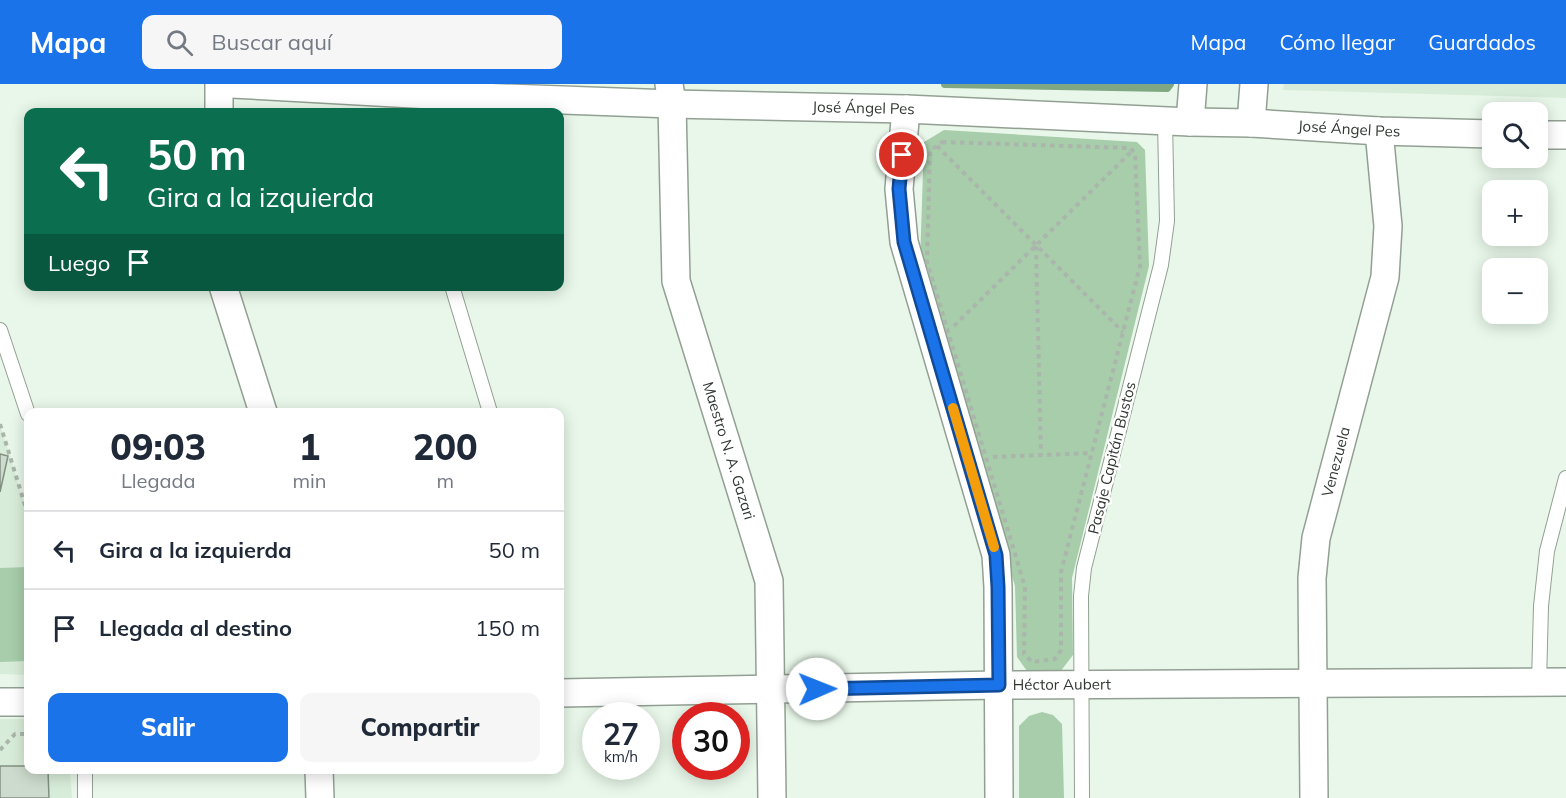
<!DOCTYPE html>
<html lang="es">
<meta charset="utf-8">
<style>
:root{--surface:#fff;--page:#f6f6f7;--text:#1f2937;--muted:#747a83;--line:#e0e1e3;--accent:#1a73e8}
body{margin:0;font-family:Mulish,sans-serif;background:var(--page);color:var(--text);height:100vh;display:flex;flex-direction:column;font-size:22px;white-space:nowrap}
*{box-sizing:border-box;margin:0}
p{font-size:20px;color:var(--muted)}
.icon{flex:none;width:33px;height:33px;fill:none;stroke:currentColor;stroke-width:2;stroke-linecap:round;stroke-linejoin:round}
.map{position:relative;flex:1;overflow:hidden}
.panel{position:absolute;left:24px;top:324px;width:540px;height:366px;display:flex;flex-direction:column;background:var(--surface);border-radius:12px;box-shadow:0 3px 15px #0003}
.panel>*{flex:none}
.top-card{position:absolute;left:24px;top:24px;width:540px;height:183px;border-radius:12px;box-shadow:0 3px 15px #0003;background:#0b6e4f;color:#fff;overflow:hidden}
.controls{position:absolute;left:1482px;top:18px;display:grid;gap:12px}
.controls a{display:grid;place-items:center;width:66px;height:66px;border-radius:12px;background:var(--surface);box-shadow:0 3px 15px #0003;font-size:30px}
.speed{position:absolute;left:582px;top:618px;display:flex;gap:12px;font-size:30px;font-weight:700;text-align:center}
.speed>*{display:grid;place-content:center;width:78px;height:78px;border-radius:50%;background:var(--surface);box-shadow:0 3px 15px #0003;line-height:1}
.speed small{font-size:15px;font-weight:400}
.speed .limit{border:9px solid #d22;background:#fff;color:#111}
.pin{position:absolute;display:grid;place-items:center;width:51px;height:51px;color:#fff;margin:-26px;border:3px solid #fff;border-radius:50%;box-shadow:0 2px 6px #0007}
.me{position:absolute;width:66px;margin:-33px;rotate:89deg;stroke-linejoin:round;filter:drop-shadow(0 0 4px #0008)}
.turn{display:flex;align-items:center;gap:21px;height:126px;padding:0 24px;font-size:27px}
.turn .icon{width:78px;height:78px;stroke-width:2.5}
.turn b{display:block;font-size:42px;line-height:51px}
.then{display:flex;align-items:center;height:57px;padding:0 24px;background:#0003;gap:12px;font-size:22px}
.eta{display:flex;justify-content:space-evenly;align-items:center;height:102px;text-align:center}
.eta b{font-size:36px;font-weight:800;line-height:42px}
.button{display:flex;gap:12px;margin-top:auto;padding:12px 24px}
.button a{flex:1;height:69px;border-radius:12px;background:var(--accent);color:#fff;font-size:24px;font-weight:800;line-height:69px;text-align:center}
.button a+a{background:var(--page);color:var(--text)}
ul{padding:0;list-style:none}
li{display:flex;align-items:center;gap:18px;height:78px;padding:0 24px;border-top:2px solid var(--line)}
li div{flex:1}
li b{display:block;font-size:22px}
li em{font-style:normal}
header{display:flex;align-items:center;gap:36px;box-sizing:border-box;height:84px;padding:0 30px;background:var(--accent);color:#fff}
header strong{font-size:28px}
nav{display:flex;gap:33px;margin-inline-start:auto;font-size:21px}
.search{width:420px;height:54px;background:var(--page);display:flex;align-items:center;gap:15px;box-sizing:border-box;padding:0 21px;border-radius:12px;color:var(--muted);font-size:22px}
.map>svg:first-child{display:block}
.built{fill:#d8edd9}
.green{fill:#a7cdaa}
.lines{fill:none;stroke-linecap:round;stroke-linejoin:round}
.stream{stroke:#7fa882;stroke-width:8}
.building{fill:#ccdbcd;stroke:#829083;stroke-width:1.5}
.service-casing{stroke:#92a093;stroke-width:16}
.minor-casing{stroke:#92a093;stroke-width:30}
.path{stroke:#aab6ab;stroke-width:4;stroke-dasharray:4.5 4.5;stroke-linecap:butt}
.service{stroke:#fff;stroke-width:14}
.minor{stroke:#fff;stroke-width:27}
.route-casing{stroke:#114b97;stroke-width:15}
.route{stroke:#1a73e8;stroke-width:10}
.slow{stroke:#f59e0b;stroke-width:10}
.labels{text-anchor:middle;stroke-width:5;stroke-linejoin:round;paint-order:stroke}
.street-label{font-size:15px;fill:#303631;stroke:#fff}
</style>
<header>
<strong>Mapa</strong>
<div class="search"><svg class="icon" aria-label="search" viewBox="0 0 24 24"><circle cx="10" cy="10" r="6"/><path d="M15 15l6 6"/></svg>Buscar aquí</div>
<nav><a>Mapa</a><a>Cómo llegar</a><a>Guardados</a></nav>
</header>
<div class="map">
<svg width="1566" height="714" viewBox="0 0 1566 714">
<rect width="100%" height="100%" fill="#e8f7e9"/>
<path class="built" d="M1284 0H1566V14L1283 6Z
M0 340 28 431V591L0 590Z
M0 635H28V686H70L72 714H0Z"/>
<path class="green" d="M944 46 1137 58 1145 66 1149 182 1072 494 1073 571 1060 588 1027 587 1017 573 1015 502 920 178 924 58Z
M28 483V577L0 578V484Z
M1042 628 1053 631 1062 640 1064 714H1019V642L1029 632Z"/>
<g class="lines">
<path class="stream" d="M945 0 1167 4 1170 0"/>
</g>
<path class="building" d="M0 370 8 372 0 408Z
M0 682H28V686H48L49 714H0Z"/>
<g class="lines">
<g class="service-casing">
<path id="service" d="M452 202 490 328
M0 246 28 330
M1539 598 1541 522 1547 467 1566 394
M85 686V714
M1082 714 1081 512 1084 484 1161 181 1167 137 1165 37"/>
</g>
<g class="minor-casing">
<g id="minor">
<path id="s1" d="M232 0 449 12 672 20 906 25 1190 38 1251 39 1379 47 1492 50"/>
<path id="s2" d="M669 0 672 20 676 197 769 497 772 714"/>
<path d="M906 25 899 105 904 158 996 471 998 503 999 714"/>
<path d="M219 28V0"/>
<path d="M1190 38 1193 0"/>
<path d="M1251 39 1254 0"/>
<path d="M1538 51H1566"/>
<path d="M223 202 263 328"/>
<path id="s3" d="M560 609 999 601 1566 598"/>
<path d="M0 618H28"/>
<path d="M319 686 320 714"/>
<path id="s4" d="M1314 714 1312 494 1316 454 1385 193 1388 142 1379 47"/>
</g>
</g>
<path class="path" d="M942 58 1130 64 1135 69 1140 182 1061 488V566L1055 575 1032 578 1024 570 1025 503 927 178 930 67Z
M937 62 1123 248
M1036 162 1041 371
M954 242 1133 66
M0 340 28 431
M993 373 1092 369
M0 666 15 650H28"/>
<use href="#service" class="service"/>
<use href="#minor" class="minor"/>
</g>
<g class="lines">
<g class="route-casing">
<path id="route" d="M817 605 999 601 998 503 996 471 904 158 899 105 902 71"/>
</g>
<use href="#route" class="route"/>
<path class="slow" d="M953 324 994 463"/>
</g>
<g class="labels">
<g class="street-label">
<text dy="5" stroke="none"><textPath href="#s1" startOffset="632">José Ángel Pes</textPath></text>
<text dy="5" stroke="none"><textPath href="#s1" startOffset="1118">José Ángel Pes</textPath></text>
<text dy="5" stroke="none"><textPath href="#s2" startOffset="375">Maestro N. A. Gazari</textPath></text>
<text transform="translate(1112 374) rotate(-76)" y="5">Pasaje Capitán Bustos</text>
<text dy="5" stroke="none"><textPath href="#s4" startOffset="339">Venezuela</textPath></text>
<text dy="5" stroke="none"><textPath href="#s3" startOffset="502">Héctor Aubert</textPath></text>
</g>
</g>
</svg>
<div class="controls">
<a><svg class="icon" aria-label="search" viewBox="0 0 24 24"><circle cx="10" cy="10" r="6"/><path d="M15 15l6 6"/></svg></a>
<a>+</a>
<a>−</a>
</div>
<div class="speed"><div>27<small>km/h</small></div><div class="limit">30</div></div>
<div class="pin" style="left:902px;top:71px;background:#d93025"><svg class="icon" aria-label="arrive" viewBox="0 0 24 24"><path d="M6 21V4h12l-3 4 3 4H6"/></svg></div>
<svg class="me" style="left:817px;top:605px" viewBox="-20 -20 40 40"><circle r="19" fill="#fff"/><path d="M0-13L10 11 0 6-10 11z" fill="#1a73e8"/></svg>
<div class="top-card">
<div class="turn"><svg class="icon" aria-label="left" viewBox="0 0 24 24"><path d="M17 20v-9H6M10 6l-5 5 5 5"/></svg><div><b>50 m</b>Gira a la izquierda</div></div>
<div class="then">Luego<svg class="icon" aria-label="arrive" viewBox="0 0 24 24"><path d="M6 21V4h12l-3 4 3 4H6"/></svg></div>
</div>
<section class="panel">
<div class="eta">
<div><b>09:03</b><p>Llegada</p></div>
<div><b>1</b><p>min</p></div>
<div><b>200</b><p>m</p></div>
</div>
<ul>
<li><svg class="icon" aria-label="left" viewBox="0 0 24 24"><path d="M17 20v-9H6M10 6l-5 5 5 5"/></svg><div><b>Gira a la izquierda</b></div><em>50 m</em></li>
<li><svg class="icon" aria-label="arrive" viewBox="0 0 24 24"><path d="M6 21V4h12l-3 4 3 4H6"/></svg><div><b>Llegada al destino</b></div><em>150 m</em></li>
</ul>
<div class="button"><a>Salir</a><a>Compartir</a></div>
</section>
</div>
